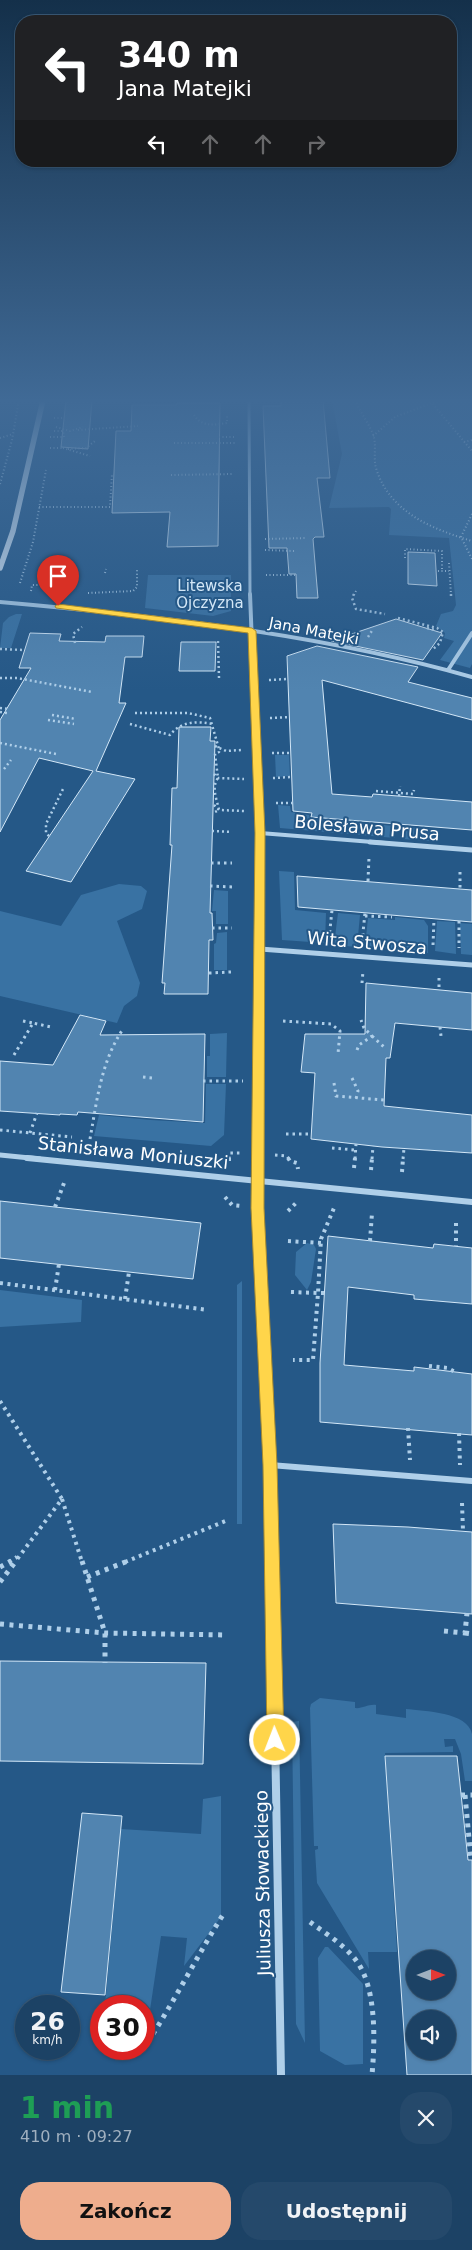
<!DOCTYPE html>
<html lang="pl">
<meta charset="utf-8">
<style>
:root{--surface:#1c4265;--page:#25496b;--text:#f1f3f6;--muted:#a0b0bf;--line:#3a5b79;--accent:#eead8d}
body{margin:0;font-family:"DejaVu Sans",sans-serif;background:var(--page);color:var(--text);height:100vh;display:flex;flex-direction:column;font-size:19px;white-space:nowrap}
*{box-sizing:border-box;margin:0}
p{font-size:16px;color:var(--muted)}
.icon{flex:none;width:28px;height:28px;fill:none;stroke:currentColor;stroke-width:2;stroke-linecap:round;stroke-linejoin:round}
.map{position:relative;height:2075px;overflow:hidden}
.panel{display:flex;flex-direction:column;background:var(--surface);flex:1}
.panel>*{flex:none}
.hud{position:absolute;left:15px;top:15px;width:442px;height:152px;border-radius:20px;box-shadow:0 1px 4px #0004,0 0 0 1px var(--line);background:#202124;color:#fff;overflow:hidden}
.needle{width:32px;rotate:90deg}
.buttons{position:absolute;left:406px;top:1950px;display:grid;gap:10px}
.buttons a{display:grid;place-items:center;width:50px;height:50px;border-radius:50%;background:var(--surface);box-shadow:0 1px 4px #0004,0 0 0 1px var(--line);font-size:25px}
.speed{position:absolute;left:15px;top:1995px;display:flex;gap:10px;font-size:25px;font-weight:700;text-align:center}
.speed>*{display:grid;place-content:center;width:65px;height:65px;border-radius:50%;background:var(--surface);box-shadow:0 1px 4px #0004,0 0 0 1px var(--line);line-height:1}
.speed small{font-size:12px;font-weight:400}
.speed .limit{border:8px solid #d22;background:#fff;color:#111}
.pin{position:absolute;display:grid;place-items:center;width:42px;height:42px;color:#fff;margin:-51px -21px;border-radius:50% 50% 50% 0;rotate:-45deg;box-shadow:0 0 5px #0007}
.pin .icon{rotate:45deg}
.me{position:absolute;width:55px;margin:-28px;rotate:359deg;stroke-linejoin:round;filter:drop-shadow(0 0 4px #0008)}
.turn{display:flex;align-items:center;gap:18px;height:105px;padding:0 20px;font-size:22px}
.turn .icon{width:65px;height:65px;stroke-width:2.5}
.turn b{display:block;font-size:35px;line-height:42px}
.lanes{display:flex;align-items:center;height:48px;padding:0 20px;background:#0003;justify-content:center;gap:25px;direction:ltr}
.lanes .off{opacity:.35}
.round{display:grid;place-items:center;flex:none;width:52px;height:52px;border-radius:20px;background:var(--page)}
.overview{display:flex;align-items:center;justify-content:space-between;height:85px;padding:0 20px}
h1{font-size:30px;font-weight:700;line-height:38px;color:#1e9e55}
.cta{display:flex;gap:10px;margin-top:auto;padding:10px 20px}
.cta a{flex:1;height:58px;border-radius:20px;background:var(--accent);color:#111;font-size:20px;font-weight:700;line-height:58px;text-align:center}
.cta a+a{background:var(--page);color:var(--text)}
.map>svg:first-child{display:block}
.green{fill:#3972a3}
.building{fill:#5184b0;stroke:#d3e7f7;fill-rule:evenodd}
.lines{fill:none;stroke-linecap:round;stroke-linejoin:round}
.path-far4{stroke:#afcfe9;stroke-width:2;stroke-dasharray:1 2.5;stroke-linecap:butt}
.path-far3{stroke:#afcfe9;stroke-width:2.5;stroke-dasharray:2 3;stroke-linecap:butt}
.path-far2{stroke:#afcfe9;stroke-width:3;stroke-dasharray:2.5 4;stroke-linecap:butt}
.path-far1{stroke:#afcfe9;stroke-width:4;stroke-dasharray:3 4.5;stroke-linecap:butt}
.path{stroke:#afcfe9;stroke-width:5;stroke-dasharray:4 5.5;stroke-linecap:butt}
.street-far4{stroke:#afcfe9;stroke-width:3}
.street-far3{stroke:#afcfe9;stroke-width:4}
.street-far2{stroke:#afcfe9;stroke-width:5}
.street-far1{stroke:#afcfe9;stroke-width:6}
.street{stroke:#afcfe9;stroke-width:8}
.secondary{stroke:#dae9f7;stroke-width:5.5}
.route{fill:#ffd54a;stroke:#a68a30}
.labels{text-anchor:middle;stroke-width:4;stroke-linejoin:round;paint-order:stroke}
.far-park-label{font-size:15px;fill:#d3e7f7;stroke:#255887}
.far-street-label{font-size:15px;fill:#fff;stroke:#255887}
.street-label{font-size:18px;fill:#fff;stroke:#255887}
</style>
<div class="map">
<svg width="472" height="2075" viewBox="0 0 472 2075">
<rect width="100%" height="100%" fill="#255887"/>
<path class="green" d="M332 400H472V664L470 668 440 660 454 641 444 638 445 633 436 626 441 614 453 611 456 605 449 538 389 535 391 509 389 507 329 508 342 454Z
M148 575H231V611L213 616 145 608Z
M16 614H22L11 648H0L3 623 9 617Z
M275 755H289L290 776 276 777Z
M278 805 290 806 291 812 309 815 310 819 395 826V838L280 828Z
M404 827 432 829 431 841 402 839Z
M279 871 294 872 295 910 326 913 325 943 282 940Z
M119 884 141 886 147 891 142 909 117 921 140 983 137 996 124 1006 117 1023 0 996V911L61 926 81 895Z
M214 890 228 891V924H216V911H212Z
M338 913 360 915 357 947 334 945Z
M395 917 424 920 428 926V953L365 947 368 918 395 920Z
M437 921 455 922 456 954 435 951Z
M460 923 472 924V955L461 954Z
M227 932V970H214V944L216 943 217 933Z
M227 1033 226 1077H207V1056H210V1034Z
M206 1084H226L224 1135 211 1146 94 1136 99 1115 151 1120 205 1123Z
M307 1243 314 1245 316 1249 311 1282 307 1290 295 1275 296 1252Z
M242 1281V1524H237V1285Z
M0 1290 82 1300 81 1322 0 1327Z
M320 1698 355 1702V1708C362 1709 368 1704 376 1705V1714L406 1718V1709C424 1711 468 1712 472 1734 472 1748 472 1766 472 1781H465L461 1754 455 1739H444L445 1747 453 1746V1752L385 1753 397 1952H368L369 1969 317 1883 315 1850 318 1849V1846H314L310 1708 311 1704Z
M299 1721 305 2043 296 2024 292 1722Z
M221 1796V1917L184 1966 187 1938 161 1936 150 2010H144V2006L105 2005 121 1829 201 1834 203 1799Z
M325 1947H328L363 1984V2064L345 2065 320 2051 318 1958Z"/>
<path class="building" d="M66 400H92L88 449 61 447Z
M281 400H323L330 478H317L324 537H315L313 539 318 598H297L296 574H289L287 548H269L263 406H281Z
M177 403H220L218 546 167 547 170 512 112 513 116 431H131L132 405H177Z
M408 552 435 553 437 586 408 584Z
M396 619 442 633 423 660 331 641Z
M30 633 61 634 59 641 105 642 106 636H144L142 657H125L119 703H126L96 771 135 779 71 882 26 871 93 771 39 758 0 832V720L31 668H19Z
M181 642H216L215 671H179Z
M317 646 418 667 408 682 472 698V720L322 680 332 794 372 797 373 794 472 802V830L311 817 312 813 293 811 287 656Z
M179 727H211L210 741H215L210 913H212L213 940H209L208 994H164L165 983H162L172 845H170L172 788H177Z
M297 876 472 890V922L298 907Z
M366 983 472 993V1030L395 1023 390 1058H386L384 1106 472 1115V1153L382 1147 311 1139 315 1073 301 1072 305 1034H365Z
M80 1015 106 1021 100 1035 205 1034 203 1122 78 1112 77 1115 60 1114V1115L0 1111V1061L53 1065Z
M0 1201 201 1223 193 1279 0 1258Z
M328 1236 433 1248 434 1244 472 1248V1304L414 1299V1295L348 1287 344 1365 414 1371V1367L472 1374V1435L320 1422V1363Z
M333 1524 408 1527 472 1532V1614L336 1603Z
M0 1661 206 1663 203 1764 0 1761Z
M385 1756H457L468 1860H472V2075H407ZM415 1959H448V1991H415ZM415 2019H448V2051H415Z
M82 1813 122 1816 105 1995 61 1992Z"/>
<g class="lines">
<path class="path-far4" d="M355 400C360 412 368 422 373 434 377 445 373 457 376 468 389 512 432 529 472 541
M437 400 432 403 472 451
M194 415C201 427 215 425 227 423V415
M54 418H64
M56 427 70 431 83 427
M78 430 138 426
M373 436 395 417 432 403
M50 437H64L63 431H52
M219 437H234
M0 438 13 434
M464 442 472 440
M174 443H236
M50 448H64
M63 448 90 456
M68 449 86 448 95 441
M171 475 233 474
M0 484 12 440 19 400
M39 507H110L112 474
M472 514 461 537 472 559
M265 539 307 538
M265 550 294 551
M405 558V549L442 551V571
M449 563 451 595
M73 570V574
M438 571H449
M105 573 106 569
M266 575H296
M20 583 33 542 46 470
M31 591 32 585H42
M88 593 133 591 137 587V569
M354 595 356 591"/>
<path class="path-far3" d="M354 594 352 598 356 609 385 614
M451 594V597
M398 618 437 628 443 632 440 643 432 650
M427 628 435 630
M368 637 373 629
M218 641 219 678
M75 643 73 634 82 627
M0 649 24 650
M0 678H17L92 692
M269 680 288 679
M0 708 9 709
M0 712 7 713
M135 713H188L210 718 219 749V752L215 754 218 778C211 787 217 800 219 810L213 813
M52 715 76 719
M270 718 290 717
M48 720 74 724
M130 724 170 735C181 721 197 721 213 724
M0 743 56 754
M215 746 226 751 241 750
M272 753H291
M4 769 11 760
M214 774 218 778 244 779
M273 778 292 777
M376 791 413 794 414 790
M399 796 400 786
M276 803H293
M214 805 219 810 244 811
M212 831 232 832
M49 836 46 833V824L63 789"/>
<path class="path-far2" d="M211 863H232
M460 872V889
M368 881 369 857
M210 886 233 887
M365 916 392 917
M459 921V948
M212 928H232
M329 939 332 910
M362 942 365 913
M433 945 434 919
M209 973 231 972
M439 978V990
M362 983 363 971
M23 1021 33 1023
M283 1021 331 1024 340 1031 338 1054
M440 1027 441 1036
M372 1036 384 1047
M357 1050 359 1045 372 1036 364 1028 361 1020
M14 1055 33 1023 51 1027
M143 1077 153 1078
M352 1078 358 1091 356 1099
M203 1081H243
M334 1083 336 1096 384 1100
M0 1130 72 1137
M30 1133 37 1113
M286 1134H311
M90 1139C97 1100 101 1062 123 1029
M332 1148 355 1150
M275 1155 287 1156 289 1159
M229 1159 230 1153H242
M355 1159 356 1144
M372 1159 373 1146
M403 1159 404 1148"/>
<path class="path-far1" d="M288 1158 290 1161 297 1163 298 1169
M229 1161V1158
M354 1168 355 1158
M371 1170 372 1158
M402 1172 403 1158
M225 1197 232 1205 242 1206
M55 1207 64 1183
M288 1211 297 1202
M456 1223V1246
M288 1241 321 1243
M370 1241 372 1213
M0 1283 208 1310
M55 1290 59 1264
M291 1292 318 1293 313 1360H293
M324 1293H318L321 1239 334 1208
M125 1299 129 1272
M429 1366 448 1368 455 1372
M0 1401 62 1499 15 1562
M408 1428 410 1460
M459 1433 460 1465
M62 1499 82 1562
M462 1503 463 1531
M9 1562 17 1557
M125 1562 228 1520"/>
<path class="path" d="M82 1561 105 1633V1663
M0 1567 11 1561
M87 1577 128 1561
M0 1582 16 1561
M0 1624 105 1633 227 1635
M444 1631 465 1633 467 1613
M465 1633 472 1634
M461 1795H472
M465 1795 471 1860
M310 1922C325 1933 343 1944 355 1959 377 1986 375 2041 372 2075
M153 2034C178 1994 199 1953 224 1913"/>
<path class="street-far4" d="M249 400 250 595"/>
<path class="street-far3" d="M250 594 260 843
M0 602C158 616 319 634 472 677
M448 670 472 633
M260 833 385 843"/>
<path class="street-far2" d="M370 842 472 850
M260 949 472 965
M0 1155 40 1159
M258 1159 260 842"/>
<path class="street-far1" d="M27 1158 472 1202
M258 1158C258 1292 269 1427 272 1562
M270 1465 472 1481"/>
<path class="street" d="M272 1561 281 2075"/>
<path class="secondary" d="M0 568 13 531 43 400"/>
</g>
<linearGradient id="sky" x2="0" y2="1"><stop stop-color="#14304a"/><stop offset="0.58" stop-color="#406a96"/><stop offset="1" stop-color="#406a96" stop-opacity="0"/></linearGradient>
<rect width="472" height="691" fill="url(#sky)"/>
<path class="route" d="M58 604 252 628 256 631 265 833 264 1208 277 1465 284 1740 282 1746 275 1749 269 1746 267 1740 263 1465 251 1208 255 833 248 633 56 608 55 606Z"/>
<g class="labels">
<g class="far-park-label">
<text x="210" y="591">Litewska<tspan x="210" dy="17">Ojczyzna</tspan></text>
</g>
<g class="far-street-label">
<text transform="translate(314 631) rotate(11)" y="5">Jana Matejki</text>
</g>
<g class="street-label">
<text transform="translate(367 828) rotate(5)" y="6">Bolesława Prusa</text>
<text transform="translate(367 943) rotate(5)" y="6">Wita Stwosza</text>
<text transform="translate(133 1153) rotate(6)" y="6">Stanisława Moniuszki</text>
<text transform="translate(263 1883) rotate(-91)" y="6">Juliusza Słowackiego</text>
</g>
</g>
</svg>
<div class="buttons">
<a><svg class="needle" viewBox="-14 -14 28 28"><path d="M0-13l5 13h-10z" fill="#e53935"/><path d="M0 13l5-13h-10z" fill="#a0b0bf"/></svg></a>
<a><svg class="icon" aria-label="sound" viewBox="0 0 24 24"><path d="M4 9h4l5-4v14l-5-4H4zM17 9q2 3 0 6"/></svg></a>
</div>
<div class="speed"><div>26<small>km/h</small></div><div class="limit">30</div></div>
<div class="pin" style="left:58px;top:606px;background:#d93025"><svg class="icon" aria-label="arrive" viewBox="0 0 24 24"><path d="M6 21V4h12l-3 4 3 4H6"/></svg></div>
<svg class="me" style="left:275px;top:1740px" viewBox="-20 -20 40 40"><circle r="17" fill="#ffd54a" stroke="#fff" stroke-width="3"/><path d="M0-11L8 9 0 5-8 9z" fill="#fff"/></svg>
<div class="hud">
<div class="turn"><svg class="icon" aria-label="left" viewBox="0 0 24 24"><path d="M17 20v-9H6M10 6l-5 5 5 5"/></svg><div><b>340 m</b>Jana Matejki</div></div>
<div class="lanes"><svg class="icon" aria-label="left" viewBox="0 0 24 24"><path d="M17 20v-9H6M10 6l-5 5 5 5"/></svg><svg class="icon off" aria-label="ahead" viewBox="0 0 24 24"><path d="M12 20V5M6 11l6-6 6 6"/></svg><svg class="icon off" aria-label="ahead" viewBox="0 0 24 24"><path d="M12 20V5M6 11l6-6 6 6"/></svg><svg class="icon off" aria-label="right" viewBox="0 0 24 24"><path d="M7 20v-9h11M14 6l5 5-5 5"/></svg></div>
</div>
</div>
<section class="panel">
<div class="overview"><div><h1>1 min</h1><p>410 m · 09:27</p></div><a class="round"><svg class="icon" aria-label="close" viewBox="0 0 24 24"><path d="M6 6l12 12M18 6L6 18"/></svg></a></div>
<div class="cta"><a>Zakończ</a><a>Udostępnij</a></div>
</section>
